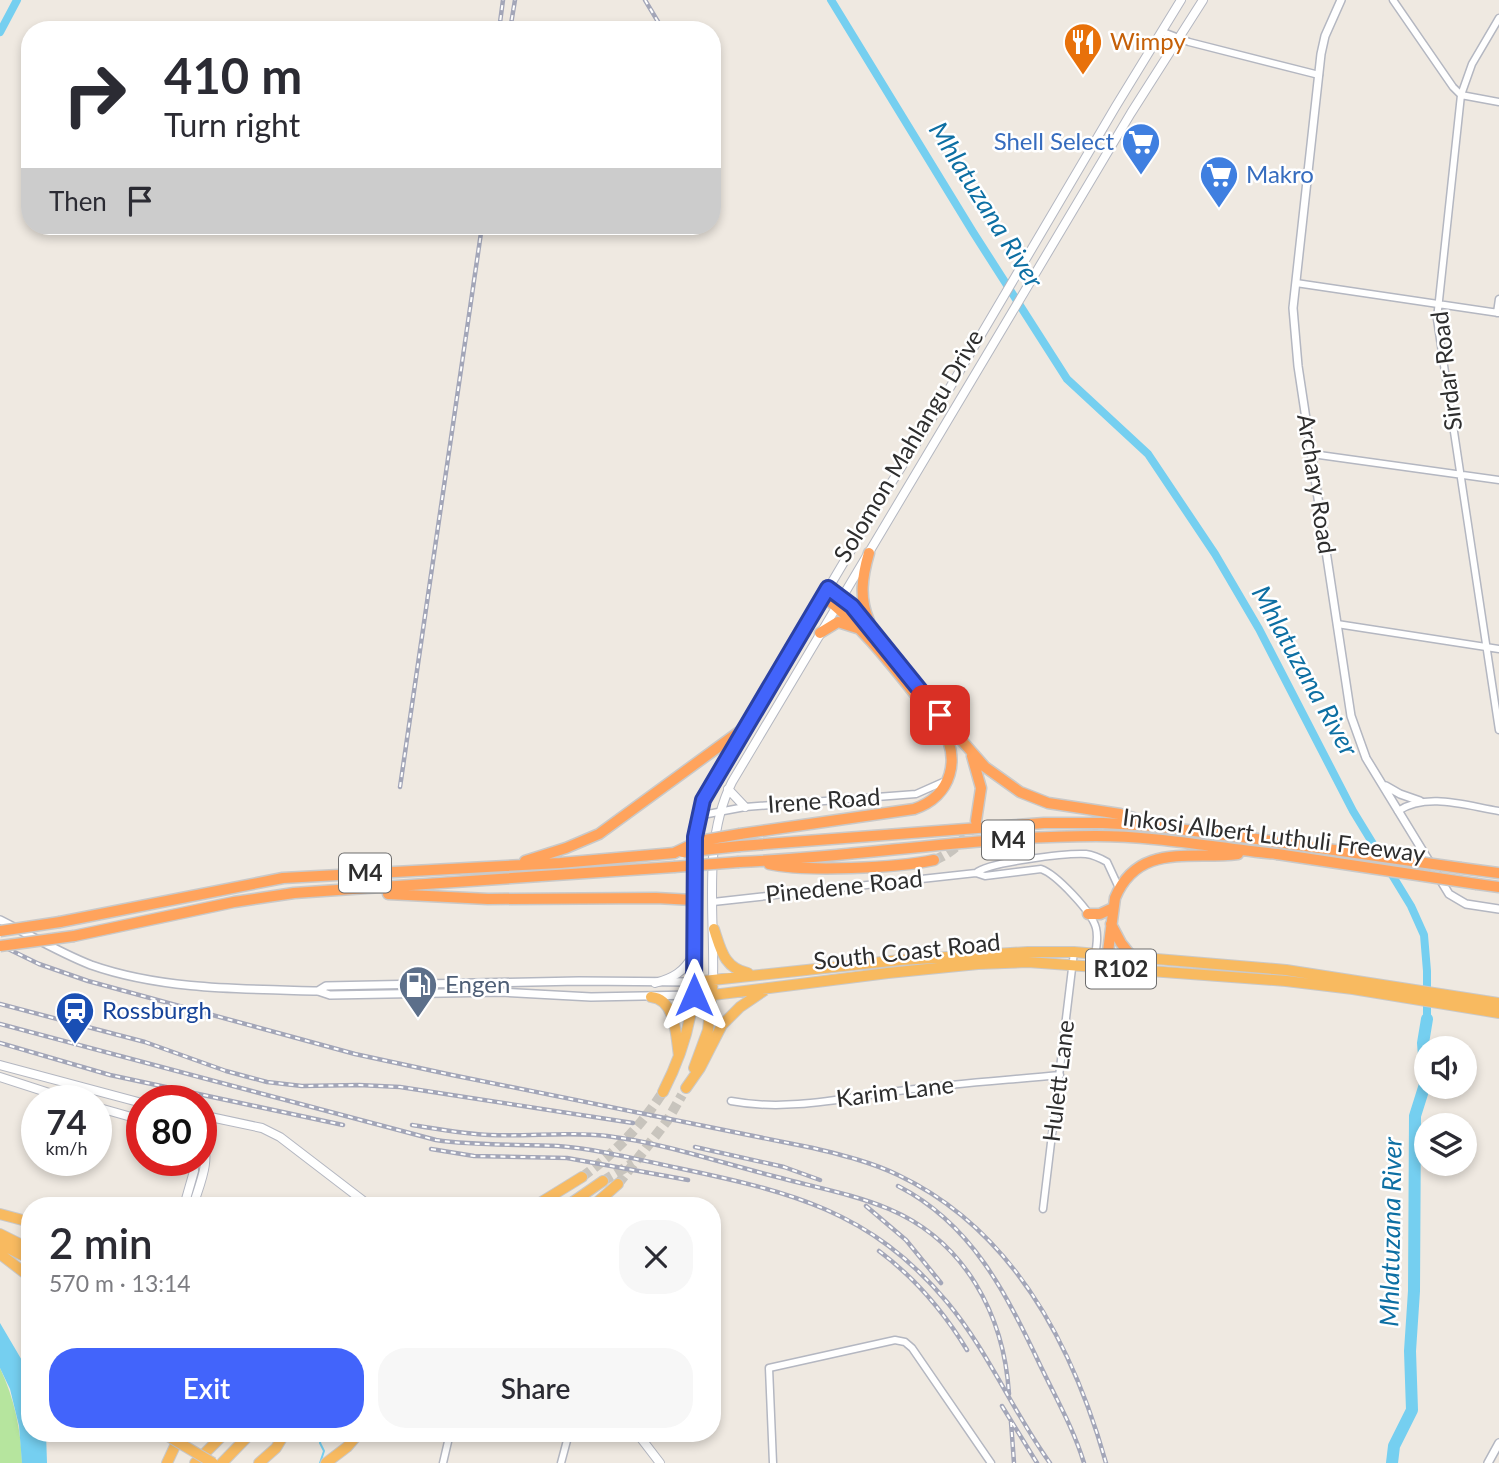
<!DOCTYPE html>
<meta charset="utf-8">
<style>
:root{--surface:#fff;--page:#f7f7f7;--text:#2b2b33;--muted:#7c7c81;--accent:#4264fb}
body{margin:0;font-family:Lato,sans-serif;background:var(--page);color:var(--text);height:100vh;display:flex;flex-direction:column;font-size:26px;white-space:nowrap}
*{box-sizing:border-box;margin:0}
p{font-size:23px;color:var(--muted)}
.icon{flex:none;width:38px;height:38px;fill:none;stroke:currentColor;stroke-width:2;stroke-linecap:round;stroke-linejoin:round}
.map{position:relative;flex:1;overflow:hidden}
.drawer{position:absolute;left:21px;top:1197px;width:700px;height:245px;display:flex;flex-direction:column;background:var(--surface);border-radius:28px;box-shadow:0 4px 10px #0003}
.drawer>*{flex:none}
.guide{position:absolute;left:21px;top:21px;width:700px;height:214px;border-radius:28px;box-shadow:0 4px 10px #0003;background:#fff;color:var(--text);overflow:hidden}
.tools{position:absolute;left:1414px;top:1036px;display:grid;gap:14px}
.tools a{display:grid;place-items:center;width:63px;height:63px;border-radius:50%;background:var(--surface);box-shadow:0 4px 10px #0003;font-size:35px}
.speed{position:absolute;left:21px;top:1085px;display:flex;gap:14px;font-size:35px;font-weight:700;text-align:center}
.speed>*{display:grid;place-content:center;width:91px;height:91px;border-radius:50%;background:var(--surface);box-shadow:0 4px 10px #0003;line-height:1}
.speed small{font-size:18px;font-weight:400}
.speed .limit{border:10px solid #d22;background:#fff;color:#111}
.pin{position:absolute;display:grid;place-items:center;width:60px;height:60px;color:#fff;margin:-30px;border-radius:14px;box-shadow:0 4px 10px #0006}
.me{position:absolute;width:77px;margin:-38px;rotate:0deg;stroke-linejoin:round;filter:drop-shadow(0 0 5px #0008)}
.turn{display:flex;align-items:center;gap:24px;height:147px;padding:0 28px;font-size:32px}
.turn .icon{width:91px;height:91px;stroke-width:2.5}
.turn b{display:block;font-size:49px;line-height:60px}
.then{display:flex;align-items:center;height:66px;padding:0 28px;background:#0003;gap:14px;font-size:26px}
.round{display:grid;place-items:center;flex:none;width:74px;height:74px;border-radius:28px;background:var(--page)}
.overview{display:flex;align-items:center;justify-content:space-between;height:119px;padding:0 28px}
h1{font-size:42px;font-weight:600;line-height:52px}
.primary-button{display:flex;gap:14px;margin-top:auto;padding:14px 28px}
.primary-button a{flex:1;height:80px;border-radius:28px;background:var(--accent);color:#fff;font-size:28px;font-weight:600;line-height:80px;text-align:center}
.primary-button a+a{background:var(--page);color:var(--text)}
.map>svg:first-child{display:block}
.green{fill:#b6e59e}
.water{fill:#75cff0}
.lines{fill:none;stroke-linecap:round;stroke-linejoin:round}
.stream{stroke:#75cff0;stroke-width:2}
.canal{stroke:#75cff0;stroke-width:8}
.river{stroke:#75cff0;stroke-width:12}
.trunk-tunnel{stroke:#c8c4bd;stroke-width:10;stroke-dasharray:10 5;stroke-linecap:butt}
.motorway-tunnel{stroke:#c8c4bd;stroke-width:10;stroke-dasharray:10 5;stroke-linecap:butt}
.minor-casing{stroke:#b4b7c1;stroke-width:9}
.tertiary-casing{stroke:#b4b7c1;stroke-width:10}
.secondary-casing{stroke:#b4b7c1;stroke-width:10}
.trunk-casing{stroke:#c9c9c9;stroke-width:12}
.motorway-casing{stroke:#c9c9c9;stroke-width:13}
.minor{stroke:#fff;stroke-width:6}
.tertiary{stroke:#fff;stroke-width:7}
.secondary{stroke:#fff;stroke-width:8}
.trunk{stroke:#f8ba60;stroke-width:10}
.motorway{stroke:#ffa35c;stroke-width:10}
.rail-casing{stroke:#a3a6b8;stroke-width:4.5}
.rail{stroke:#fff;stroke-width:2;stroke-dasharray:5;stroke-linecap:butt}
.trunk-bridge-casing{stroke:#c9c9c9;stroke-width:12;stroke-linecap:butt}
.motorway-bridge-casing{stroke:#c9c9c9;stroke-width:13;stroke-linecap:butt}
.trunk-bridge{stroke:#f8ba60;stroke-width:10}
.motorway-bridge{stroke:#ffa35c;stroke-width:10}
.route-casing{stroke:#2b41a3;stroke-width:18}
.route{stroke:#4264fb;stroke-width:12}
.labels{text-anchor:middle;stroke-width:5;stroke-linejoin:round;paint-order:stroke}
.shield{fill:#fff;stroke:#6d6d6d;stroke-width:2}
.shield-label{font-size:23px;font-weight:bold;fill:#2e2e2e}
.food-label{font-size:24px;fill:#c56008;stroke:#fff;text-anchor:start}
.shop-label{font-size:24px;fill:#366cbe;stroke:#fff;text-anchor:end}
.street-label{font-size:24px;fill:#2e2e2e;stroke:#fff}
.service-label{font-size:24px;fill:#4e5e75;stroke:#fff;text-anchor:start}
.transit-label{font-size:24px;fill:#164399;stroke:#fff;text-anchor:start}
.water-label{font-size:26px;font-style:italic;fill:#0d6fa3;stroke:#fff}
</style>
<div class="map">
<svg width="1499" height="1463" viewBox="0 0 1499 1463">
<rect width="100%" height="100%" fill="#efe9e1"/>
<path class="green" d="M0 1368C14 1398 21 1429 22 1463H0Z"/>
<path class="water" d="M0 1323 30 1374V1433H46L47 1463H22L19 1426 10 1389 0 1368Z"/>
<g class="lines">
<path class="stream" d="M320 1463 324 1451 320 1443 322 1433"/>
<path class="canal" d="M831 0 973 232 1067 379 1148 454 1215 554 1259 629 1353 811 1411 906 1424 935 1427 971V1019
M0 32 17 0"/>
<path class="river" d="M1392 1463 1394 1446 1412 1410 1410 1351 1414 1291 1415 1116 1426 1081 1423 1043 1427 1019"/>
<path class="trunk-tunnel" d="M582 1177C615 1153 640 1127 663 1092
M603 1181 633 1163
M618 1184 667 1121 682 1095"/>
<path class="motorway-tunnel" d="M934 860C953 853 964 840 975 824"/>
<g class="minor-casing">
<path id="minor" d="M1393 0 1453 87 1461 95 1499 102
M1499 18 1472 64 1461 95 1437 319 1499 730
M1163 32 1189 42 1319 75
M1296 283 1499 313
M1497 313 1499 299
M1312 454 1499 480
M1337 624 1499 649
M1398 811C1427 792 1467 806 1499 811
M697 816 745 807 916 794 943 782
M976 873C988 862 1067 853 1086 854 1094 855 1100 858 1107 862L1119 888
M713 902 976 873 985 876 1041 869C1056 874 1092 912 1096 928 1099 940 1095 954 1093 966
M731 1101C789 1112 848 1097 906 1090 957 1083 1009 1080 1060 1075
M1043 1209 1074 952
M443 1463 450 1433
M561 1463 569 1433
M773 1463 769 1368 895 1340 905 1342 912 1348 991 1463"/>
</g>
<g class="tertiary-casing">
<path id="tertiary" d="M1341 0 1325 36 1321 54 1293 308 1298 366 1351 716 1366 758 1449 894 1466 904 1499 909
M1386 786 1400 794 1420 801
M0 920C30 935 60 953 91 965 162 990 243 989 318 991L330 995 501 992 591 997 693 995
M318 991 326 986 579 981 694 982
M1488 1463 1499 1443"/>
</g>
<g class="secondary-casing">
<path id="secondary" d="M728 789 745 807
M713 980C715 914 702 842 732 782L1131 113 1203 0
M694 982 695 837 703 800 883 496 929 423 1116 106 1181 0
M655 983C673 978 684 972 693 955
M0 1065 142 1103
M0 1077 74 1101
M96 1107 142 1120
M201 1115 262 1128 280 1137 370 1206
M184 1206 194 1171 193 1160
M193 1206C200 1183 212 1159 201 1137
M637 1433 660 1463"/>
</g>
<g class="trunk-casing">
<path id="trunk" d="M714 929C721 950 724 968 748 973
M693 995H713L888 973 978 964 1028 962 1286 981 1353 989 1499 1013
M651 997C676 999 676 1037 679 1056
M694 1068 708 1030 713 980
M686 1088 700 1068 722 1025 740 1007 765 990
M663 1092C681 1057 693 1022 694 982L900 960 1028 952H1074L1286 970 1499 1003
M535 1206 582 1177
M567 1206 603 1181
M593 1206 618 1184
M0 1214 30 1222
M0 1234 30 1249
M0 1244 30 1259
M0 1254 30 1277
M167 1463 181 1433
M195 1463 225 1433
M222 1463 251 1433
M259 1463 276 1448 285 1433
M326 1463 347 1447 359 1433"/>
</g>
<g class="motorway-casing">
<path id="motorway" d="M828 588 852 606 919 689
M869 621C859 598 862 577 869 553
M820 633 838 622 857 628
M942 718 985 767 1020 792 1048 803 1120 814 1150 823
M972 756 981 788 976 821
M740 834 914 809C952 796 962 758 940 725 903 681 869 631 823 596
M740 846 1044 823H1103L1155 826 1257 839
M525 861 566 848 599 834 743 729
M739 862C858 857 977 836 1096 836 1157 836 1217 848 1277 854
M769 864C805 872 897 868 934 860
M1461 868 1499 873
M1477 884 1499 887
M388 894 488 899 656 898 693 900
M1088 914H1100L1113 908
M60 922 283 878 560 863 674 853
M1111 924 1121 943 1132 957
M74 936 234 902 294 893 674 867
M1106 967 1115 898C1138 842 1191 860 1238 854"/>
</g>
<use href="#minor" class="minor"/>
<use href="#tertiary" class="tertiary"/>
<use href="#secondary" class="secondary"/>
<use href="#trunk" class="trunk"/>
<use href="#motorway" class="motorway"/>
<g class="rail-casing">
<path id="rail" d="M645 0 663 30
M499 30 503 0
M510 30 515 0
M400 787 482 226
M0 945 39 964 88 981 355 1054 452 1075 813 1148C842 1155 871 1162 898 1175 1014 1230 1073 1346 1106 1463
M0 1004 145 1042 226 1071 267 1082 302 1086 359 1085 400 1087 633 1123
M0 1024 436 1140C477 1146 517 1144 558 1146 598 1149 639 1160 678 1168 790 1192 870 1210 947 1302 988 1351 1013 1412 1050 1463
M0 1043 110 1075 343 1125
M412 1125C438 1129 464 1134 490 1135 529 1137 568 1131 607 1136 664 1143 721 1163 777 1177 814 1187 853 1194 889 1209 965 1241 1004 1315 1009 1394
M695 1147 784 1167 820 1180
M431 1149 474 1156 567 1158 688 1180
M898 1186C974 1225 1007 1296 1042 1369 1057 1400 1074 1430 1084 1463
M866 1206 906 1240 941 1283
M879 1251C915 1278 944 1312 967 1350
M1002 1406 1037 1463
M1011 1422 1014 1463"/>
</g>
<use href="#rail" class="rail"/>
<g class="trunk-bridge-casing">
<path id="trunk-bridge" d="M163 1433 213 1463"/>
</g>
<g class="motorway-bridge-casing">
<path id="motorway-bridge" d="M1257 839 1461 868
M683 852 740 846
M674 853 699 841 740 834
M1277 854 1477 884
M674 867 739 862
M0 931 60 922
M0 946 74 936"/>
</g>
<use href="#trunk-bridge" class="trunk-bridge"/>
<use href="#motorway-bridge" class="motorway-bridge"/>
</g>
<g class="lines">
<g class="route-casing">
<path id="route" d="M694 995 695 837 703 800 828 588 852 606 940 715"/>
</g>
<use href="#route" class="route"/>
</g>
<defs>
<g id="restaurant-pin" transform="scale(2.0125)"><path d="M0 17L-7.5 6A9.5 9.5 0 1 1 7.5 6Z" fill="#e8710a" stroke="#fff"/><path d="M-5-6h1v4h1v-4h1v4h1v-4h1v5L-1.5 .5V6h-2V.5L-5-1ZM5-6V6H3V1.5H1.5Q1.5-4 5-6Z" fill="#fff"/></g>
<g id="supermarket-pin" transform="scale(2.0125)"><path d="M0 17L-7.5 6A9.5 9.5 0 1 1 7.5 6Z" fill="#3f7fe0" stroke="#fff"/><path d="M-6-5.5h2.5l.6 2H6L4.5 2H-2.5L-4.4-4H-6ZM-1.5 3.2a1.3 1.3 0 1 0 .1 0ZM3 3.2a1.3 1.3 0 1 0 .1 0Z" fill="#fff"/></g>
<g id="fuel-pin" transform="scale(2.0125)"><path d="M0 17L-7.5 6A9.5 9.5 0 1 1 7.5 6Z" fill="#5c6f8a" stroke="#fff"/><path d="M-5.5-6h7V0h2V4h1.3V-2.5L3-4.5l.8-.8L6-3V5H2.5V1h-1V6h-7ZM-4.2-4.7v3.2H.2V-4.7Z" fill="#fff"/></g>
<g id="station-pin" transform="scale(2.0125)"><path d="M0 17L-7.5 6A9.5 9.5 0 1 1 7.5 6Z" fill="#1a4fb4" stroke="#fff"/><path d="M-3-6H3Q5-6 5-4V2Q5 4 3 4L4.5 6H3L1.5 4h-3L-3 6H-4.5L-3 4Q-5 4-5 2V-4Q-5-6-3-6ZM-3.5-4v3h7v-3ZM-3.5 1v1.5H-2V1ZM2 1v1.5H3.5V1Z" fill="#fff"/></g>
</defs>
<g fill-rule="evenodd">
<use href="#restaurant-pin" x="1083" y="42"/>
<use href="#supermarket-pin" x="1141" y="142"/>
<use href="#supermarket-pin" x="1219" y="175"/>
<use href="#fuel-pin" x="418" y="985"/>
<use href="#station-pin" x="75" y="1011"/>
</g>
<g class="labels">
<g class="shield">
<rect x="982" y="820.5" width="52" height="39" rx="5"/>
<rect x="339" y="853.5" width="52" height="39" rx="5"/>
<rect x="1086" y="949.5" width="70" height="39" rx="5"/>
</g>
<g class="shield-label">
<text x="1008" y="848">M4</text>
<text x="365" y="881">M4</text>
<text x="1121" y="977">R102</text>
</g>
<g class="food-label">
<text x="1110" y="50">Wimpy</text>
</g>
<g class="shop-label">
<text x="1114" y="150">Shell Select</text>
<text x="1246" y="183" text-anchor="start">Makro</text>
</g>
<g class="street-label">
<text transform="translate(1447 371) rotate(-97)" y="8">Sirdar Road</text>
<text transform="translate(909 446) rotate(-59)" y="8">Solomon Mahlangu Drive</text>
<text transform="translate(1316 484) rotate(81)" y="8">Archary Road</text>
<text transform="translate(824 801) rotate(-4)" y="8">Irene Road</text>
<text transform="translate(1274 836) rotate(7)" y="8">Inkosi Albert Luthuli Freeway</text>
<text transform="translate(844 887) rotate(-6)" y="8">Pinedene Road</text>
<text transform="translate(907 952) rotate(-6)" y="8">South Coast Road</text>
<text transform="translate(1059 1081) rotate(-83)" y="8">Hulett Lane</text>
<text transform="translate(895 1092) rotate(-7)" y="8">Karim Lane</text>
</g>
<g class="service-label">
<text x="445" y="993">Engen</text>
</g>
<g class="transit-label">
<text x="102" y="1019">Rossburgh</text>
</g>
<g class="water-label">
<text transform="translate(986 205) rotate(58)" y="9">Mhlatuzana River</text>
<text transform="translate(1305 671) rotate(61)" y="9">Mhlatuzana River</text>
<text transform="translate(1391 1232) rotate(-89)" y="9">Mhlatuzana River</text>
</g>
</g>
</svg>
<div class="tools">
<a><svg class="icon" aria-label="sound" viewBox="0 0 24 24"><path d="M4 9h4l5-4v14l-5-4H4zM17 9q2 3 0 6"/></svg></a>
<a><svg class="icon" aria-label="layers" viewBox="0 0 24 24"><path d="M12 4l9 5-9 5-9-5zM3 14l9 5 9-5"/></svg></a>
</div>
<div class="speed"><div>74<small>km/h</small></div><div class="limit">80</div></div>
<div class="pin" style="left:940px;top:715px;background:#d93025"><svg class="icon" aria-label="arrive" viewBox="0 0 24 24"><path d="M6 21V4h12l-3 4 3 4H6"/></svg></div>
<svg class="me" style="left:694px;top:995px" viewBox="-20 -20 40 40"><path d="M0-17L14 15 0 8-14 15z" fill="#4264fb" stroke="#fff" stroke-width="4"/></svg>
<div class="guide">
<div class="turn"><svg class="icon" aria-label="right" viewBox="0 0 24 24"><path d="M7 20v-9h11M14 6l5 5-5 5"/></svg><div><b>410 m</b>Turn right</div></div>
<div class="then">Then<svg class="icon" aria-label="arrive" viewBox="0 0 24 24"><path d="M6 21V4h12l-3 4 3 4H6"/></svg></div>
</div>
<section class="drawer">
<div class="overview"><div><h1>2 min</h1><p>570 m · 13:14</p></div><a class="round"><svg class="icon" aria-label="close" viewBox="0 0 24 24"><path d="M6 6l12 12M18 6L6 18"/></svg></a></div>
<div class="primary-button"><a>Exit</a><a>Share</a></div>
</section>
</div>
